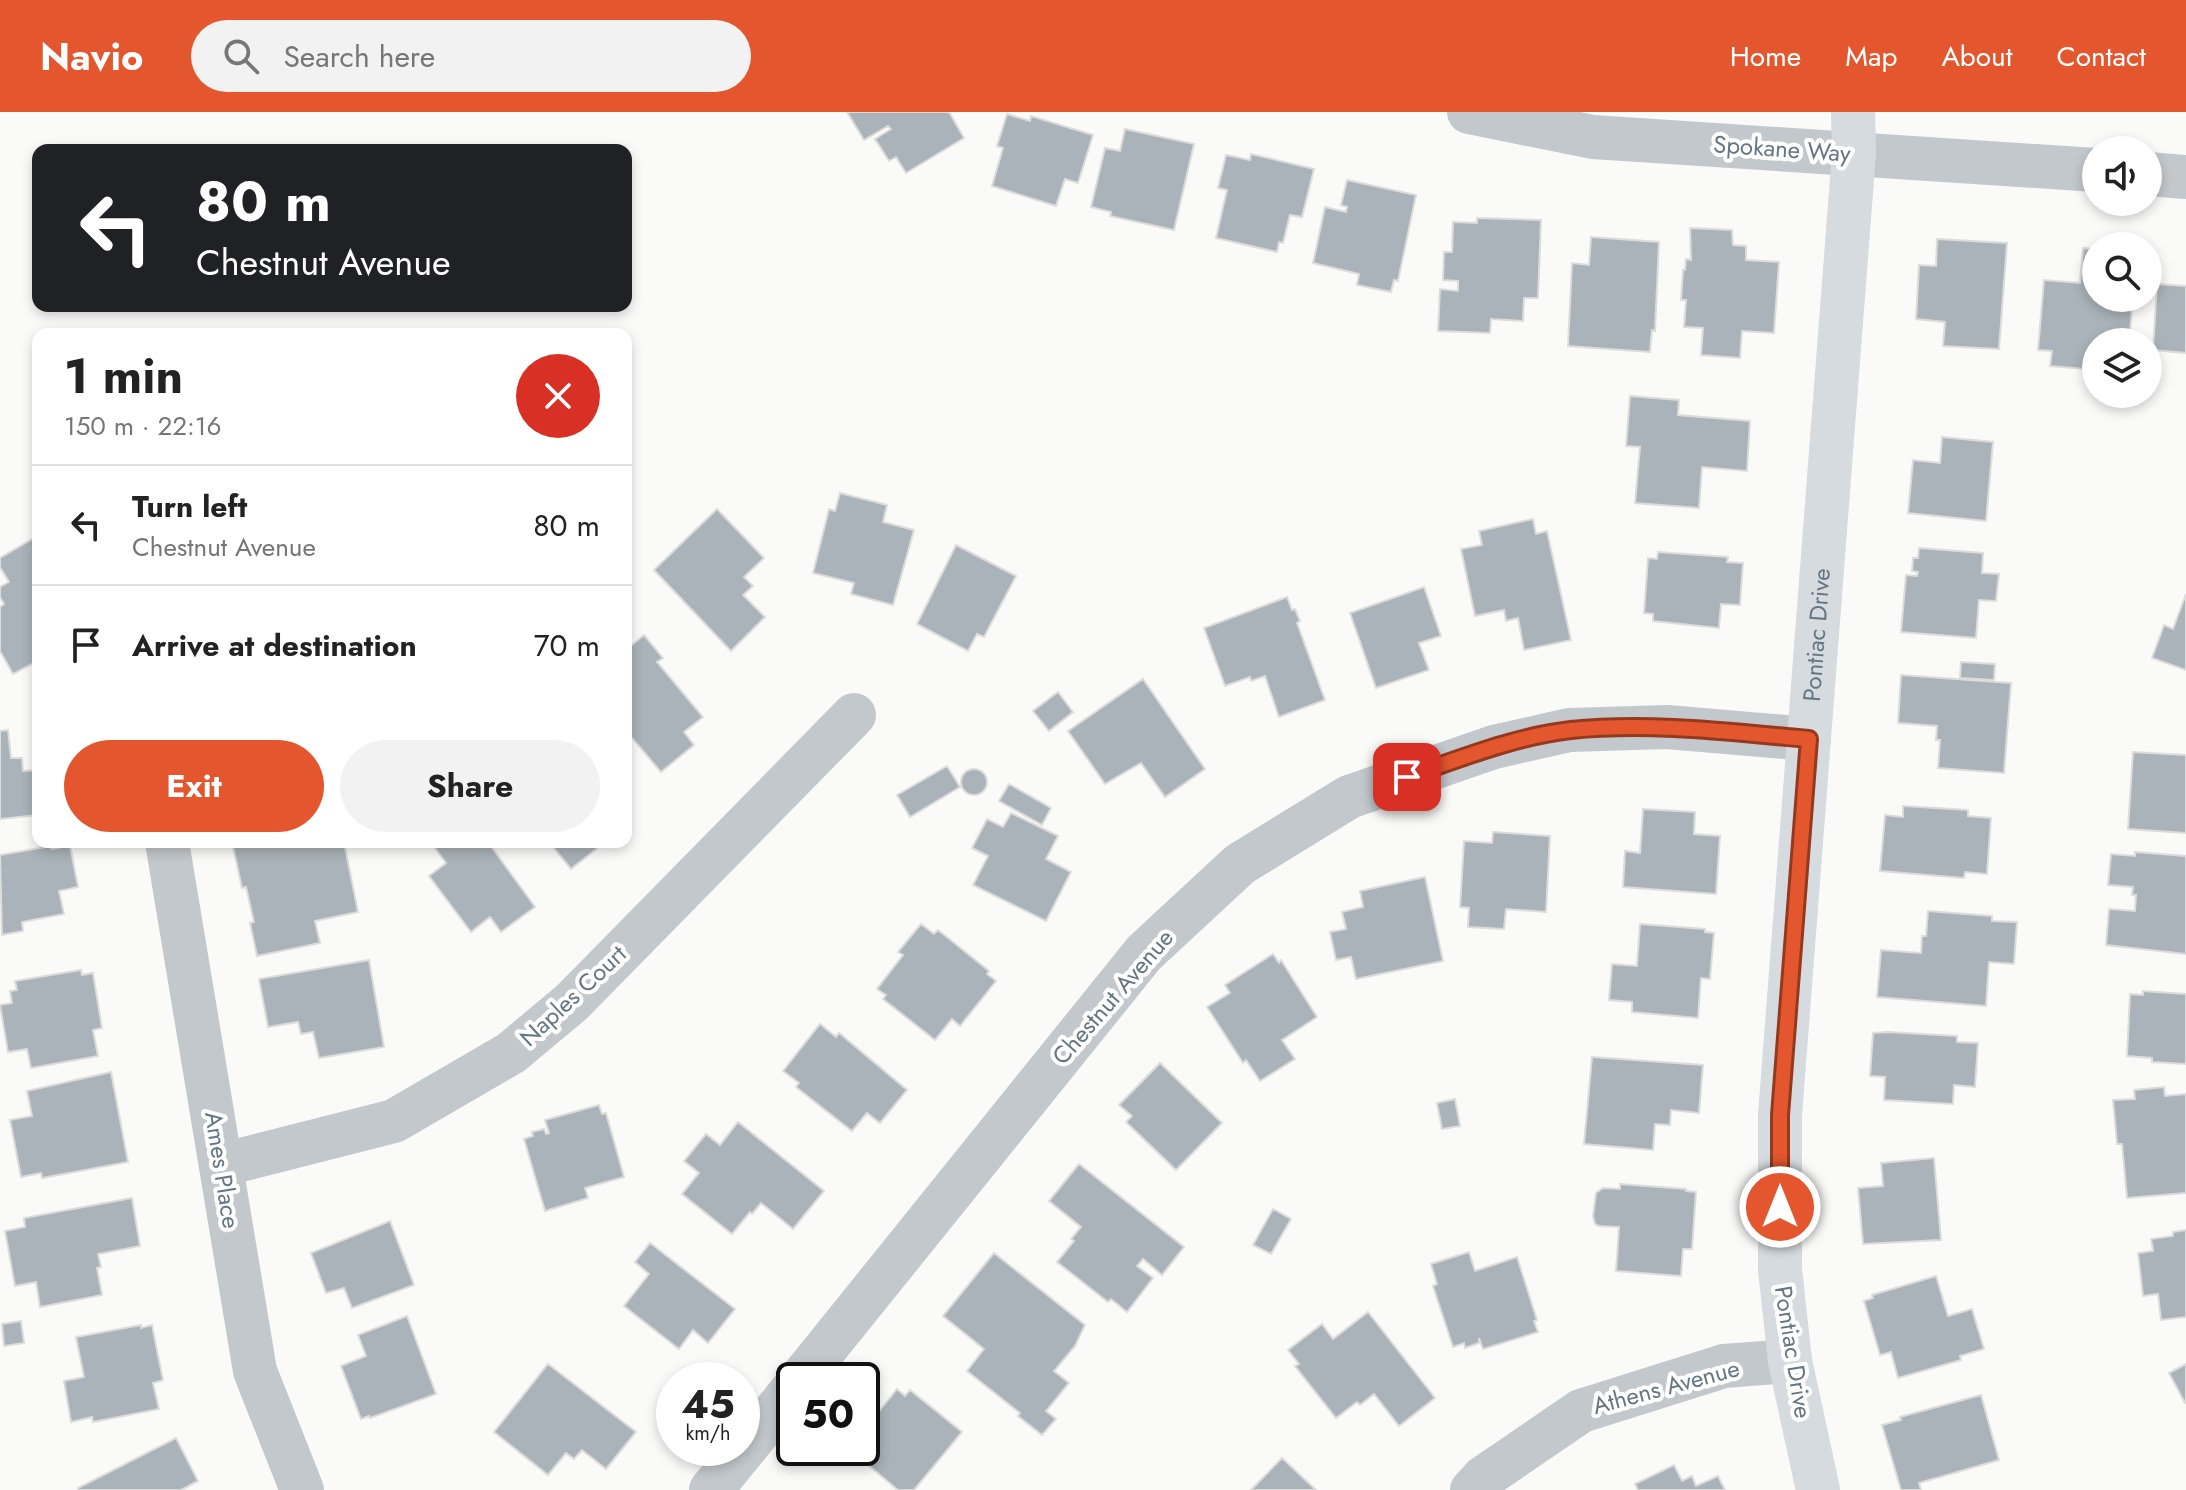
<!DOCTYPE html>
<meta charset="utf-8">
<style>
:root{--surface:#fff;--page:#f2f2f2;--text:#222;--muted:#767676;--line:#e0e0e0;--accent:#e4572e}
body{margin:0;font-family:Jost,sans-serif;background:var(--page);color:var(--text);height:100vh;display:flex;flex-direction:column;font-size:30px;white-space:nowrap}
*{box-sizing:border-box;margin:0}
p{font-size:26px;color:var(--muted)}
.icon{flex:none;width:44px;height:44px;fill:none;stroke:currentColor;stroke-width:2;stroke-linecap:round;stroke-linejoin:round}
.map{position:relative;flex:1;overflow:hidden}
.panel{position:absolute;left:32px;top:216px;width:600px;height:520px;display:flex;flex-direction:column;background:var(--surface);border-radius:16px;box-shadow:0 4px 12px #0003}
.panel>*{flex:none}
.hud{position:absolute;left:32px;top:32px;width:600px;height:168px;border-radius:16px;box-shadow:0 4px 12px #0003;background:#202124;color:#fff;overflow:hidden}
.fabs{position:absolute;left:2082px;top:24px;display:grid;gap:16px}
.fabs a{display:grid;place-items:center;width:80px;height:80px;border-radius:50%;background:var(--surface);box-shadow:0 4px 12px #0003;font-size:40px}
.speed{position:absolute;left:656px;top:1250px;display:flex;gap:16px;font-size:40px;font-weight:700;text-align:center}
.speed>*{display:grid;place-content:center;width:104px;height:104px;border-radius:50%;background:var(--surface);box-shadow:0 4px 12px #0003;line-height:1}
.speed small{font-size:20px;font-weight:400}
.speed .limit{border:4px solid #111;border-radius:12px;background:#fff;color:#111}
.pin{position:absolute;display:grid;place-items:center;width:68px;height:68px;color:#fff;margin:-34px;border-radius:16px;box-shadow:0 4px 12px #0006}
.me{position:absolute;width:88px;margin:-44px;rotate:0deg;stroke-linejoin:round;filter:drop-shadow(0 0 6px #0008)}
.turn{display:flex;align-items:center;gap:28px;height:168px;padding:0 32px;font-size:36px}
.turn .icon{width:104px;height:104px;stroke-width:2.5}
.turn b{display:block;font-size:56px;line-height:68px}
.round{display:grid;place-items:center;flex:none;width:84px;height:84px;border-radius:42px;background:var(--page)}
.summary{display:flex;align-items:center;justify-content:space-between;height:136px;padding:0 32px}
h1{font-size:48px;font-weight:700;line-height:60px}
.cta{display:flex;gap:16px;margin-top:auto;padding:16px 32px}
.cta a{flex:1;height:92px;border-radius:48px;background:var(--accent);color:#fff;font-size:32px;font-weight:700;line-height:92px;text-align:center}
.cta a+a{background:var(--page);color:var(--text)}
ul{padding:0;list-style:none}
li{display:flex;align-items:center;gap:24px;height:120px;padding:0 32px;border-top:2px solid var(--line)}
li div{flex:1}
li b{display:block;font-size:30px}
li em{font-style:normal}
header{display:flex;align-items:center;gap:48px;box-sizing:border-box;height:112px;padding:0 40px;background:var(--accent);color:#fff}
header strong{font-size:38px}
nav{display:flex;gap:44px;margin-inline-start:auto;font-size:28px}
.search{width:560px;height:72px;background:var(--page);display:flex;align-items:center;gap:20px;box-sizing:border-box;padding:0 28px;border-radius:44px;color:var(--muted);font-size:30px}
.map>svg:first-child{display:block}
.building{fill:#aab3b9;stroke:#dcdcda;stroke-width:2}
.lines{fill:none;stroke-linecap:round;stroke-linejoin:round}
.minor{stroke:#c3c8cc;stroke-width:44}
.major{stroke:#d6dbdf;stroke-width:44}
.route-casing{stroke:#94391e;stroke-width:20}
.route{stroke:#e4572e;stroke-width:14}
.labels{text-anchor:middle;stroke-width:8;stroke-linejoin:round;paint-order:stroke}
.street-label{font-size:24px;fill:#657683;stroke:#fff}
</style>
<header>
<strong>Navio</strong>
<div class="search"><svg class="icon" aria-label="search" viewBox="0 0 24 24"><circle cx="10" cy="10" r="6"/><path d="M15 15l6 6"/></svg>Search here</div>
<nav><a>Home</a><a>Map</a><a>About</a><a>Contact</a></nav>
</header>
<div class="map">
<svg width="2186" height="1378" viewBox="0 0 2186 1378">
<rect width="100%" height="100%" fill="#fafaf8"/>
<path class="building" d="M847 0H949L964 26 906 61 896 45 889 49 875 27 891 17 888 14 864 28Z
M1007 2 1030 9 1031 4 1093 23 1078 71 1065 67 1056 94 992 74 1003 36 997 34Z
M1125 17 1194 32 1174 118 1110 104 1111 100 1091 95 1105 36 1120 39Z
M1251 42 1314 57 1302 105 1290 103 1283 131 1279 130 1277 140 1216 126 1227 78 1218 76 1226 43 1250 48Z
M1347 68 1416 83 1398 169 1394 168 1391 180 1357 173 1359 162 1313 151 1325 95 1346 100 1347 95 1341 93Z
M1477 106 1541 108 1538 186H1524L1523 209 1491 207 1490 221 1438 219 1440 177 1458 179V169L1443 168 1444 140H1452L1453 110 1477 111Z
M1690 116 1732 118 1733 133 1746 134V148L1779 150 1774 221 1742 219 1740 246 1701 243 1703 216 1684 215 1686 188H1681L1683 158H1685L1686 147 1691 148Z
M1591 125 1659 130 1655 219 1652 218 1650 240 1568 234 1572 151 1589 153Z
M1937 127 2007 131 1999 237 1943 234 1945 210 1916 207 1919 153 1936 154Z
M2083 136 2096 137V186H2133L2129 230H2096V242L2086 241 2085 257 2050 254 2052 239 2038 238 2044 168 2080 171Z
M2157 172 2186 174V241L2153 238Z
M1630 284 1679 288 1678 303 1750 309 1747 359 1702 355 1699 396 1635 391 1640 335 1626 334Z
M1942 325 1993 330 1986 409 1908 401 1913 348 1940 351Z
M840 381 887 393 883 410 914 418 893 493 851 482 854 471 813 461 829 397 835 399Z
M717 397 764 446 744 465 753 474 743 483 765 505 731 539 654 458Z
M1533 407 1536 422 1547 419 1571 528 1524 538 1518 506 1506 509 1504 498 1475 504 1461 437 1482 433 1479 419Z
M34 426 38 433V549L13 562 0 539V495L4 492 0 485V475L9 470 0 455V446Z
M956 433 1016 464 984 525 977 522 968 539 917 512Z
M1919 436 1983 441 1982 461 1999 462 1996 489 1979 488 1976 526 1901 520 1906 463 1917 464 1918 460 1912 459 1913 446H1918Z
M1658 440 1728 445 1727 450 1743 451 1740 493 1721 492 1719 516 1653 509V502L1644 501 1648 446 1657 447Z
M1424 475 1441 524 1419 531 1429 558 1376 576 1350 501Z
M2186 482V558L2152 546 2164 513 2173 517Z
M1287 485 1292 498 1295 497 1300 509 1297 511 1325 588 1279 605 1265 564 1251 569 1250 565 1225 574 1204 516Z
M644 523 663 546 657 550 703 605 684 620 694 633 661 660 626 619V538Z
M1961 550 1995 552 1994 568 1960 566Z
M1901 563 2011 571 2004 661 1938 656 1940 628H1936L1937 614 1898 611Z
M1143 567 1205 657 1165 685 1141 651 1105 672 1068 619Z
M1058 580 1073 600 1049 619 1033 599Z
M8 618 11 646H22L23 659 38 658V703L0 707V619Z
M2133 640 2186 643V721L2128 717Z
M947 654 960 675 910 705 897 683Z
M961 670a13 13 0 1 1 26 0a13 13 0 1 1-26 0Z
M1009 672 1051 696 1042 713 999 689Z
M1903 694 1968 698V704L1991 706 1987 762 1965 760 1964 766 1880 759 1885 703 1903 705Z
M1643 697 1695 700 1694 722 1720 724 1716 782 1623 775 1625 739 1640 741Z
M1011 701 1058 724 1046 747 1071 760 1046 809 973 773 988 744 972 736 987 707 1003 715Z
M1493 720 1550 724 1546 800 1506 797 1504 817 1468 815 1469 796 1460 795 1464 729 1492 731Z
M254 730H344L358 800 315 809 320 831 257 844 250 811 254 810 246 775 242 776 233 735Z
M443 730H488L535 795 501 820 490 805 471 820 429 764 446 751 435 736Z
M549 730H605L571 757Z
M70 733 78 775 59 779 64 802 22 810 23 819 2 823 0 743 51 734 52 737Z
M2135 740 2186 744V842L2106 833 2109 797 2135 799 2136 783H2132L2133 775 2108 773 2111 742 2135 744Z
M1425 765 1443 849 1356 867 1351 845 1336 848 1330 820 1346 817 1342 800 1363 795 1360 779Z
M1928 799 1992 804V809L2017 810 2014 852 1989 850 1986 894 1877 885 1881 838 1921 841 1922 824H1926Z
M921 812 934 822 938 818 989 859 987 862 996 869 960 914 952 907 935 928 883 887 886 883 877 877 903 843 898 840Z
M1640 812 1705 817V820L1714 821 1710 867 1701 866 1698 906 1632 900V890L1609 888 1612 852 1637 854Z
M1273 842 1279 851 1281 848 1317 905 1282 928 1295 947 1260 969 1246 948 1243 951 1207 895 1230 881 1225 873Z
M369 848 384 935 319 946 313 920 301 922 298 910 268 915 259 867Z
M81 858 82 863 93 861 102 916 93 918 98 944 31 956 27 937 8 940 0 893 12 891 10 879 17 878 15 869Z
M2143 879 2186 882V952L2152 950V946L2127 944 2130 882 2143 883Z
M820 912 836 925 839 921 907 978 880 1011 867 1001 852 1019 796 975 799 971 783 959Z
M1888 920 1957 924V930L1978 931 1975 975 1954 973 1953 992 1884 988 1885 965 1870 964 1873 921Z
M1592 945 1703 953 1699 1001 1671 998 1670 1013 1655 1012 1653 1038 1584 1032Z
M1160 951 1222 1011 1176 1058 1126 1010 1132 1004 1119 993Z
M111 960 128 1050 42 1066 41 1061 21 1065 10 1008 32 1004 27 979Z
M2164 975 2165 984 2186 982V1081L2127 1086 2122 1032H2117L2113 988 2135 987 2134 978Z
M1455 987 1460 1014 1442 1017 1437 991Z
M599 993 602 1002 606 1001 624 1065 585 1076 588 1086 545 1099 524 1027 533 1024 532 1020 544 1017 546 1022 549 1021 545 1008Z
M738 1010 824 1079 793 1117 761 1091 752 1102 750 1100 732 1122 682 1082 699 1061 684 1049 706 1022 720 1033Z
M1934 1046 1941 1128 1863 1132 1858 1076 1883 1074 1881 1051Z
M1079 1052 1184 1135 1162 1163 1143 1147 1137 1154 1153 1166 1127 1200 1111 1187 1108 1190 1057 1150 1074 1129 1071 1127 1081 1115 1049 1089Z
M1620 1072 1686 1077V1079L1696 1080 1692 1137H1683L1681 1164 1616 1159 1619 1115 1599 1114 1595 1112 1593 1104 1596 1081 1603 1076 1620 1077Z
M132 1086 140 1134 98 1142 101 1155 97 1156 102 1183 40 1195 36 1170 15 1174 5 1119 25 1115 24 1106Z
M1273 1097 1291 1107 1271 1142 1253 1133Z
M390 1109 414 1173 352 1196 344 1176 326 1181 311 1141Z
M2186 1118V1205L2161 1208 2158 1182 2143 1184 2138 1141 2153 1139 2151 1127 2173 1124V1120Z
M650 1131 735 1197 708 1231 693 1218 679 1237 624 1194 649 1162 635 1150Z
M1469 1140 1475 1159 1517 1145 1537 1208 1534 1209 1538 1220 1483 1237 1479 1226V1231L1465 1236 1464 1231 1453 1235 1433 1174 1437 1172 1431 1152Z
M994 1141 1085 1213 1075 1234 1054 1259 1069 1271 1046 1299 1056 1307 1042 1323 1018 1304 1020 1301 967 1259 984 1237 943 1204Z
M1936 1164 1948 1204 1972 1197 1984 1237 1960 1244 1961 1248 1898 1266 1891 1240 1880 1243 1864 1189 1873 1186 1872 1183Z
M1368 1200 1435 1286 1399 1314 1374 1282 1360 1293 1357 1290 1336 1306 1295 1254 1299 1252 1288 1238 1322 1212 1333 1227Z
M407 1204 436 1282 370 1306 369 1304 361 1307 341 1254 366 1244 358 1223Z
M21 1209 24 1231 4 1234 2 1212Z
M141 1213V1216L152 1213 163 1268 153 1271 159 1297 93 1310 92 1305 71 1310 64 1269 84 1265 76 1225Z
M548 1252 636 1320 606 1357 582 1338 574 1347 566 1341 548 1363 494 1320Z
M2186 1252V1291H2185L2169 1261Z
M897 1277 905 1284 910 1278 962 1320 914 1378H898L857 1344 874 1324 865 1317Z
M1981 1283 1999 1348 1919 1371 1921 1378H1901L1882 1313 1901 1308 1900 1305Z
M176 1326 198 1369 181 1378H79L78 1376Z
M1282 1346 1316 1378H1251Z
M1674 1353 1682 1369 1692 1364 1696 1374 1718 1364 1725 1378H1638L1635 1372Z"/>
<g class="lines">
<path class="minor" d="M1469 0 1593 25 2096 58
M2148 62 2186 65
M167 730 255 1259 302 1378
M221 1053 394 1009 511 941 572 890 854 603
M800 1268 1144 841 1240 752 1349 685 1494 635 1569 618 1667 615 1809 627
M711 1378 794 1276
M1472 1378 1483 1366 1581 1299 1724 1254 1790 1249"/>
<path class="major" id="s1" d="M1818 1378 1790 1249 1780 1157V1003L1854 41 1853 0"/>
</g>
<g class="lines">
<g class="route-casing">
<path id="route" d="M1407 665C1459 647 1516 624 1571 618 1650 610 1730 620 1809 627L1780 1003V1095"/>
</g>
<use href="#route" class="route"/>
</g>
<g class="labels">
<g class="street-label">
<text transform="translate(1782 37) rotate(4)" y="8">Spokane Way</text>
<text dy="8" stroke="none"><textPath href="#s1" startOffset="860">Pontiac Drive</textPath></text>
<text transform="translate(573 884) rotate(-43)" y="8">Naples Court</text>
<text transform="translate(1113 885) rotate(-49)" y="8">Chestnut Avenue</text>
<text transform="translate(222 1058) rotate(81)" y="8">Ames Place</text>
<text transform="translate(1793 1240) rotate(81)" y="8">Pontiac Drive</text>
<text transform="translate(1666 1275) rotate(-15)" y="8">Athens Avenue</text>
</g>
</g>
</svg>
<div class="fabs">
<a><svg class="icon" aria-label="sound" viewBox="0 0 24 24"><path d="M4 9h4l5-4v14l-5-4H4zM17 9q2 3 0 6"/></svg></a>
<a><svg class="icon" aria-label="search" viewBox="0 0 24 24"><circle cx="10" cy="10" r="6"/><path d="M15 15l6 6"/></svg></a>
<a><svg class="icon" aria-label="layers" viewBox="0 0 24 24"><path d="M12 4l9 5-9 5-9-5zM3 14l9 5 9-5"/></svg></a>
</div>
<div class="speed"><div>45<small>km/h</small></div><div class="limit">50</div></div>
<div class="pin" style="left:1407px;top:665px;background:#d93025"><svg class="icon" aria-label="arrive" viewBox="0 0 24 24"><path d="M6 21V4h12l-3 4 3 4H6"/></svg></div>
<svg class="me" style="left:1780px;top:1095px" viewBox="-20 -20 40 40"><circle r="17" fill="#e4572e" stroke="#fff" stroke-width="3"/><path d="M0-11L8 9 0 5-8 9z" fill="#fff"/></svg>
<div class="hud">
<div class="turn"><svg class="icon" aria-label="left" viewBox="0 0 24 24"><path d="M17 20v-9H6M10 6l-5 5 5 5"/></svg><div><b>80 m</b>Chestnut Avenue</div></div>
</div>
<section class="panel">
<div class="summary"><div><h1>1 min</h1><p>150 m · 22:16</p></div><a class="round" style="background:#d93025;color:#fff"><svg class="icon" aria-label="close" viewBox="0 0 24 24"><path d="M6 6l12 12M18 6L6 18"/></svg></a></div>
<ul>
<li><svg class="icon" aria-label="left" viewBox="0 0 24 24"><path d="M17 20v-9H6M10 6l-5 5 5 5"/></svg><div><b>Turn left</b><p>Chestnut Avenue</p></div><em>80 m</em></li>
<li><svg class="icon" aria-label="arrive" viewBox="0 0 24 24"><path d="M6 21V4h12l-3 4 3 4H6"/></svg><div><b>Arrive at destination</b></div><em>70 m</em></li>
</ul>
<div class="cta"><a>Exit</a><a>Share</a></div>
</section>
</div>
